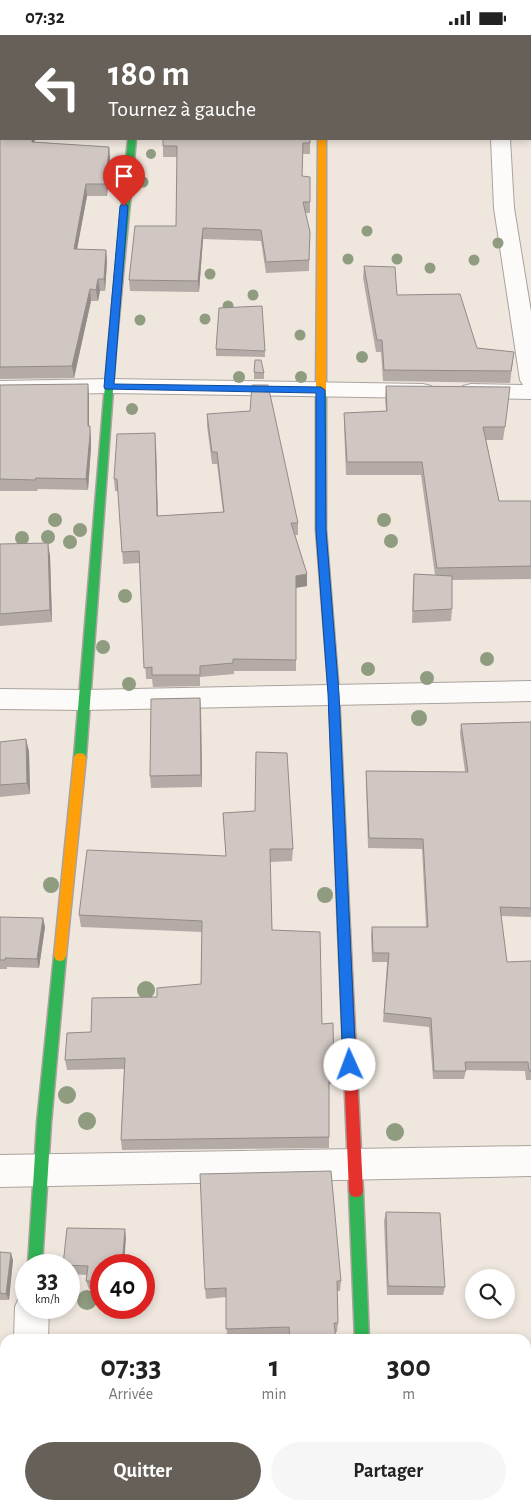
<!DOCTYPE html>
<html lang="fr">
<meta charset="utf-8">
<style>
:root{--surface:#fff;--page:#f6f6f6;--text:#222;--muted:#767676;--accent:#666059}
body{margin:0;font-family:"Alegreya Sans",sans-serif;background:var(--page);color:var(--text);height:100vh;display:flex;flex-direction:column;font-size:19px;white-space:nowrap}
*{box-sizing:border-box;margin:0}
p{font-size:16px;color:var(--muted)}
.icon{flex:none;width:28px;height:28px;fill:none;stroke:currentColor;stroke-width:2;stroke-linecap:round;stroke-linejoin:round}
.map{position:relative;flex:1;overflow:hidden}
.panel{position:absolute;left:0px;top:1299px;width:531px;height:176px;display:flex;flex-direction:column;background:var(--surface);border-radius:15px 15px 0 0;box-shadow:0 2px 8px #0003}
.panel>*{flex:none}
.hud{position:absolute;left:0px;top:0px;width:531px;height:105px;box-shadow:0 2px 8px #0003;background:#666059;color:#fff;overflow:hidden}
.controls{position:absolute;left:465px;top:1234px;display:grid;gap:10px}
.controls a{display:grid;place-items:center;width:50px;height:50px;border-radius:50%;background:var(--surface);box-shadow:0 2px 8px #0003;font-size:25px}
.speed{position:absolute;left:15px;top:1219px;display:flex;gap:10px;font-size:25px;font-weight:700;text-align:center}
.speed>*{display:grid;place-content:center;width:65px;height:65px;border-radius:50%;background:var(--surface);box-shadow:0 2px 8px #0003;line-height:1}
.speed small{font-size:12px;font-weight:400}
.speed .limit{border:8px solid #d22;background:#fff;color:#111}
.pin{position:absolute;display:grid;place-items:center;width:42px;height:42px;color:#fff;margin:-51px -21px;border-radius:50% 50% 50% 0;rotate:-45deg;box-shadow:0 0 5px #0007}
.pin .icon{rotate:45deg}
.me{position:absolute;width:55px;margin:-28px;rotate:358deg;stroke-linejoin:round;filter:drop-shadow(0 0 4px #0008)}
.turn{display:flex;align-items:center;gap:18px;height:105px;padding:0 25px;font-size:22px}
.turn .icon{width:65px;height:65px;stroke-width:2.5}
.turn b{display:block;font-size:35px;line-height:42px}
.eta{display:flex;justify-content:space-evenly;align-items:center;height:85px;text-align:center}
.eta b{font-size:30px;font-weight:700;line-height:35px}
.action{display:flex;gap:10px;margin-top:auto;padding:10px 25px}
.action a{flex:1;height:58px;border-radius:30px;background:var(--accent);color:#fff;font-size:20px;font-weight:700;line-height:58px;text-align:center}
.action a+a{background:var(--page);color:var(--text)}
.status{display:flex;justify-content:space-between;align-items:center;height:35px;padding:0 25px;background:var(--surface);direction:ltr}
.status svg{height:14px;fill:currentColor}
.map>svg:first-child{display:block}
.lines{fill:none;stroke-linecap:round;stroke-linejoin:round}
.street-casing{stroke:#aaa39d;stroke-width:2}
.fast-casing{stroke:#aaa39d;stroke-width:3}
.slow-casing{stroke:#aaa39d;stroke-width:3}
.jam-casing{stroke:#aaa39d;stroke-width:3}
.street{fill:#fdfbfa;fill-rule:evenodd}
.fast{fill:#30b455;fill-rule:evenodd}
.slow{fill:#ff9f0a;fill-rule:evenodd}
.jam{fill:#e5322d;fill-rule:evenodd}
.tree{fill:#8f9c80}
.wall{fill:#b4aba7}
.shaded-wall{fill:#928b88}
.building{fill:#d1c7c2;stroke:#928b88}
.route{fill:#1a73e8;stroke:#114b97}
</style>
<div class="status"><b>07:32</b><svg viewBox="0 0 49 12"><path d="M0 12V9h3v3zM5 12V6h3v6zM10 12V3h3v9zM15 12V0h3v12zM26 1h20v11H26zM47 4h2v5h-2z"/></svg></div>
<div class="map">
<svg width="531" height="1474" viewBox="0 0 531 1474">
<rect width="100%" height="100%" fill="#efe7de"/>
<g class="lines">
<g class="street-casing">
<path id="street" d="M491 104H510L514 173 531 277V364L471 363 463 361 460 356 463 351 471 349 523 350 520 345 494 173Z
M109 344 423 349 431 351 434 356 431 361 423 363 109 358 0 360V346Z
M531 646V666L85 675 0 674V654L85 655Z
M531 1111V1141L0 1152V1120Z
M26 1257V1272H49L48 1304H14L15 1272 20 1260Z
M5 1469V1470H42L41 1474H3Z
M353 1470H391L392 1474H354Z"/>
</g>
<g class="fast-casing">
<path id="fast" d="M293 0H312L313 1H294Z
M128 104H136L116 314 86 722 84 725H76L74 722 108 314Z
M321 356 326 359V495L339 659 350 895 348 899 344 900 340 899 338 895 329 659 316 495V359Z
M60 916 64 917 66 921 51 1088 42 1230H28L37 1088 54 921 56 917Z
M356 1150 361 1151 363 1156 369 1304H355L349 1156 351 1151Z"/>
</g>
<g class="slow-casing">
<path id="slow" d="M318 104H326V359L321 362 316 359Z
M80 718 84 719 86 722 66 921 64 925 60 926 56 925 54 921 74 722 76 719Z"/>
</g>
<g class="jam-casing">
<path id="jam" d="M530 23H531V28H530Z
M344 890 348 891 350 895 363 1156 361 1161 356 1162 351 1161 349 1156 338 895 340 891Z"/>
</g>
<use href="#street" class="street"/>
<use href="#fast" class="fast"/>
<use href="#slow" class="slow"/>
<use href="#jam" class="jam"/>
</g>
<g class="tree">
<circle cx="151" cy="119" r="5"/>
<circle cx="143" cy="147" r="5.5"/>
<circle cx="367" cy="196" r="5.5"/>
<circle cx="498" cy="208" r="5.5"/>
<circle cx="348" cy="224" r="5.5"/>
<circle cx="397" cy="224" r="5.5"/>
<circle cx="474" cy="225" r="5.5"/>
<circle cx="430" cy="233" r="5.5"/>
<circle cx="210" cy="239" r="5.5"/>
<circle cx="253" cy="260" r="5.5"/>
<circle cx="228" cy="271" r="5.5"/>
<circle cx="205" cy="284" r="5.5"/>
<circle cx="140" cy="285" r="5.5"/>
<circle cx="300" cy="300" r="5.5"/>
<circle cx="362" cy="322" r="6"/>
<circle cx="239" cy="342" r="6"/>
<circle cx="301" cy="342" r="6"/>
<circle cx="132" cy="374" r="6"/>
<circle cx="55" cy="485" r="7"/>
<circle cx="384" cy="485" r="7"/>
<circle cx="80" cy="495" r="7"/>
<circle cx="48" cy="502" r="7"/>
<circle cx="22" cy="503" r="7"/>
<circle cx="391" cy="506" r="7"/>
<circle cx="70" cy="507" r="7"/>
<circle cx="125" cy="561" r="7"/>
<circle cx="103" cy="612" r="7"/>
<circle cx="487" cy="624" r="7"/>
<circle cx="368" cy="634" r="7"/>
<circle cx="427" cy="643" r="7"/>
<circle cx="129" cy="649" r="7"/>
<circle cx="419" cy="683" r="8"/>
<circle cx="51" cy="850" r="8"/>
<circle cx="325" cy="860" r="8"/>
<circle cx="146" cy="955" r="9"/>
<circle cx="67" cy="1060" r="9"/>
<circle cx="87" cy="1086" r="9"/>
<circle cx="395" cy="1097" r="9"/>
<circle cx="87" cy="1265" r="10"/>
</g>
<path class="wall" d="M0 0H7V1H1V104L35 107 109 112 110 124 107 161H87L77 214 106 215 107 227 105 256H100L98 266H91L74 343 0 344V72H1V69L0 68Z
M492 0H531V5H530V1H492Z
M310 104V119H303L302 141 310 167V178H305L310 197 309 236 266 238 261 206 203 204 199 257 130 256 129 245 176 191 177 122H163V111Z
M364 231 397 260 477 313 514 317 510 348 383 346 381 317H376L363 243Z
M216 314 265 316V322L216 321Z
M254 337 264 338V344H254Z
M0 350 89 361V391L91 402V412L88 455 38 454 37 456H0Z
M386 351 505 392 503 405H486L499 466H531V544L452 545V574L451 586 412 588 413 551 414 539 435 540 421 440H346L344 391V378L386 376 385 364Z
M207 379 298 488V500H295L307 539V551L296 552V636H234V639L200 642V651L153 652 152 644H146L140 528 123 529 118 456H115L114 444 156 410 158 481 223 477 217 429H212L207 391Z
M0 509 50 520 52 587 0 591Z
M201 675 202 752 151 753 150 741Z
M531 687V882L501 881 507 927 531 926V1045H526L525 1036 466 1035 464 1044H433L429 992 383 987 387 927H372L371 901 372 892H426L422 814 368 813 366 746V736L465 737 460 699 461 689Z
M0 707 29 716 30 759 0 762Z
M223 778 293 814 292 826 270 827 272 895 322 989 334 1038V1049H329V1113L122 1115 121 1105 124 1034 67 1035 65 1025 157 962 201 949 202 897 81 892 79 880 226 821Z
M43 883 45 892 39 933 7 932V934H0V884Z
M386 1177 445 1252 443 1260H387L384 1186Z
M126 1203 101 1230V1255L89 1254 86 1246 87 1240 69 1239V1230Z
M0 1217 13 1225 9 1265H0Z
M341 1246 340 1256H337L338 1288 337 1297H335L336 1304H289V1301L227 1303 226 1262 206 1264 205 1254Z"/>
<path class="shaded-wall" d="M32 104H35L33 118 32 107Z
M109 112 110 124 107 161 106 149Z
M86 149 87 161 75 225 74 214Z
M203 193V204L199 257 198 246Z
M106 215 107 227 105 256 104 244Z
M98 244 100 256 98 266 96 255Z
M90 254 91 266 74 343 72 331Z
M88 349 89 361V402L88 391Z
M90 391 91 412 88 455 86 444Z
M155 398 156 410 158 493 157 481Z
M48 508 50 520 52 587 50 575Z
M307 539V551L296 553V541Z
M200 663 201 675 202 752 201 740Z
M26 704 29 716 30 759 27 748Z
M43 883 45 892 39 933 37 924Z
M125 1194 126 1203 124 1230H122Z
M11 1218 13 1225 9 1265 6 1259Z
M0 1324 1 1327 0 1357Z
M5 1443V1468L1 1473 0 1469Z"/>
<path class="building" d="M0 0H4L3 1H1V12L0 18Z
M83 0H218L217 1H83Z
M0 20H1V59L0 58Z
M1 59V104H32V107L109 112 106 149H86L74 214 106 215 104 244H98L96 255 90 254 72 331 0 332V72H1Z
M163 104H310V108H303L302 141 310 142V167H303L310 197 309 225 266 227 261 195 203 193 198 246 129 245 135 191H176L177 111H163Z
M364 231 395 232 397 260 460 259 477 313 514 317 511 336 384 335 382 305H377Z
M262 271 265 316 216 314 219 273Z
M255 325H261L264 338 254 337Z
M88 349V391H90V400L86 444 36 443 35 445 0 444V350Z
M252 350H268L298 488H291L307 539 296 541V625L233 624V628L200 631V640H152V632L144 633 139 516 122 517 117 444H114L117 399 155 398 157 481 224 477 217 417H212L207 379 250 376Z
M386 351 510 352 505 392H483L499 466H531V531L437 533 422 427H347L344 378 387 376Z
M48 508 50 575 0 579V509Z
M414 539 452 541V574L413 576Z
M200 663 201 740 150 741 151 664Z
M531 687V873L500 872 507 927 531 926V1036H529L528 1027H465L466 1036H434L431 983 384 978 389 918H373L372 892H428L423 804 369 803 366 736 468 737 461 689Z
M26 704 27 748 0 750V707Z
M256 717 287 718 293 814H270L272 895 320 897 322 989 333 988 334 1038H329V1102L121 1105 125 1023 65 1025 67 998 91 997 92 963 157 962V953L201 949 202 886 79 880 87 815 226 821 223 778 255 776Z
M0 882 43 883 37 924 5 923V925H0Z
M331 1136 341 1246H337L338 1288H334L336 1304H290L289 1292 226 1294V1253L205 1254 200 1139Z
M386 1177 440 1178 445 1252 388 1251Z
M67 1193 125 1194 122 1230H101V1246H86L88 1231 63 1230Z
M0 1217 11 1218 6 1259 0 1258Z
M526 1388H531V1474H414V1470H526Z
M0 1418H5V1443L3 1464 0 1469Z
M62 1470H100V1474H62Z
M187 1470H213V1474H187Z"/>
<path class="route" d="M124 168 128 171 114 349 321 352 325 355 326 495 339 659 356 1030 354 1035 350 1036 345 1035 343 1030 328 659 316 495V358L105 354 104 352 120 171Z"/>
</svg>
<div class="controls">
<a><svg class="icon" aria-label="search" viewBox="0 0 24 24"><circle cx="10" cy="10" r="6"/><path d="M15 15l6 6"/></svg></a>
</div>
<div class="speed"><div>33<small>km/h</small></div><div class="limit">40</div></div>
<div class="pin" style="left:124px;top:171px;background:#d93025"><svg class="icon" aria-label="arrive" viewBox="0 0 24 24"><path d="M6 21V4h12l-3 4 3 4H6"/></svg></div>
<svg class="me" style="left:350px;top:1030px" viewBox="-20 -20 40 40"><circle r="19" fill="#fff"/><path d="M0-13L10 11 0 6-10 11z" fill="#1a73e8"/></svg>
<div class="hud">
<div class="turn"><svg class="icon" aria-label="left" viewBox="0 0 24 24"><path d="M17 20v-9H6M10 6l-5 5 5 5"/></svg><div><b>180 m</b>Tournez à gauche</div></div>
</div>
<section class="panel">
<div class="eta">
<div><b>07:33</b><p>Arrivée</p></div>
<div><b>1</b><p>min</p></div>
<div><b>300</b><p>m</p></div>
</div>
<div class="action"><a>Quitter</a><a>Partager</a></div>
</section>
</div>
